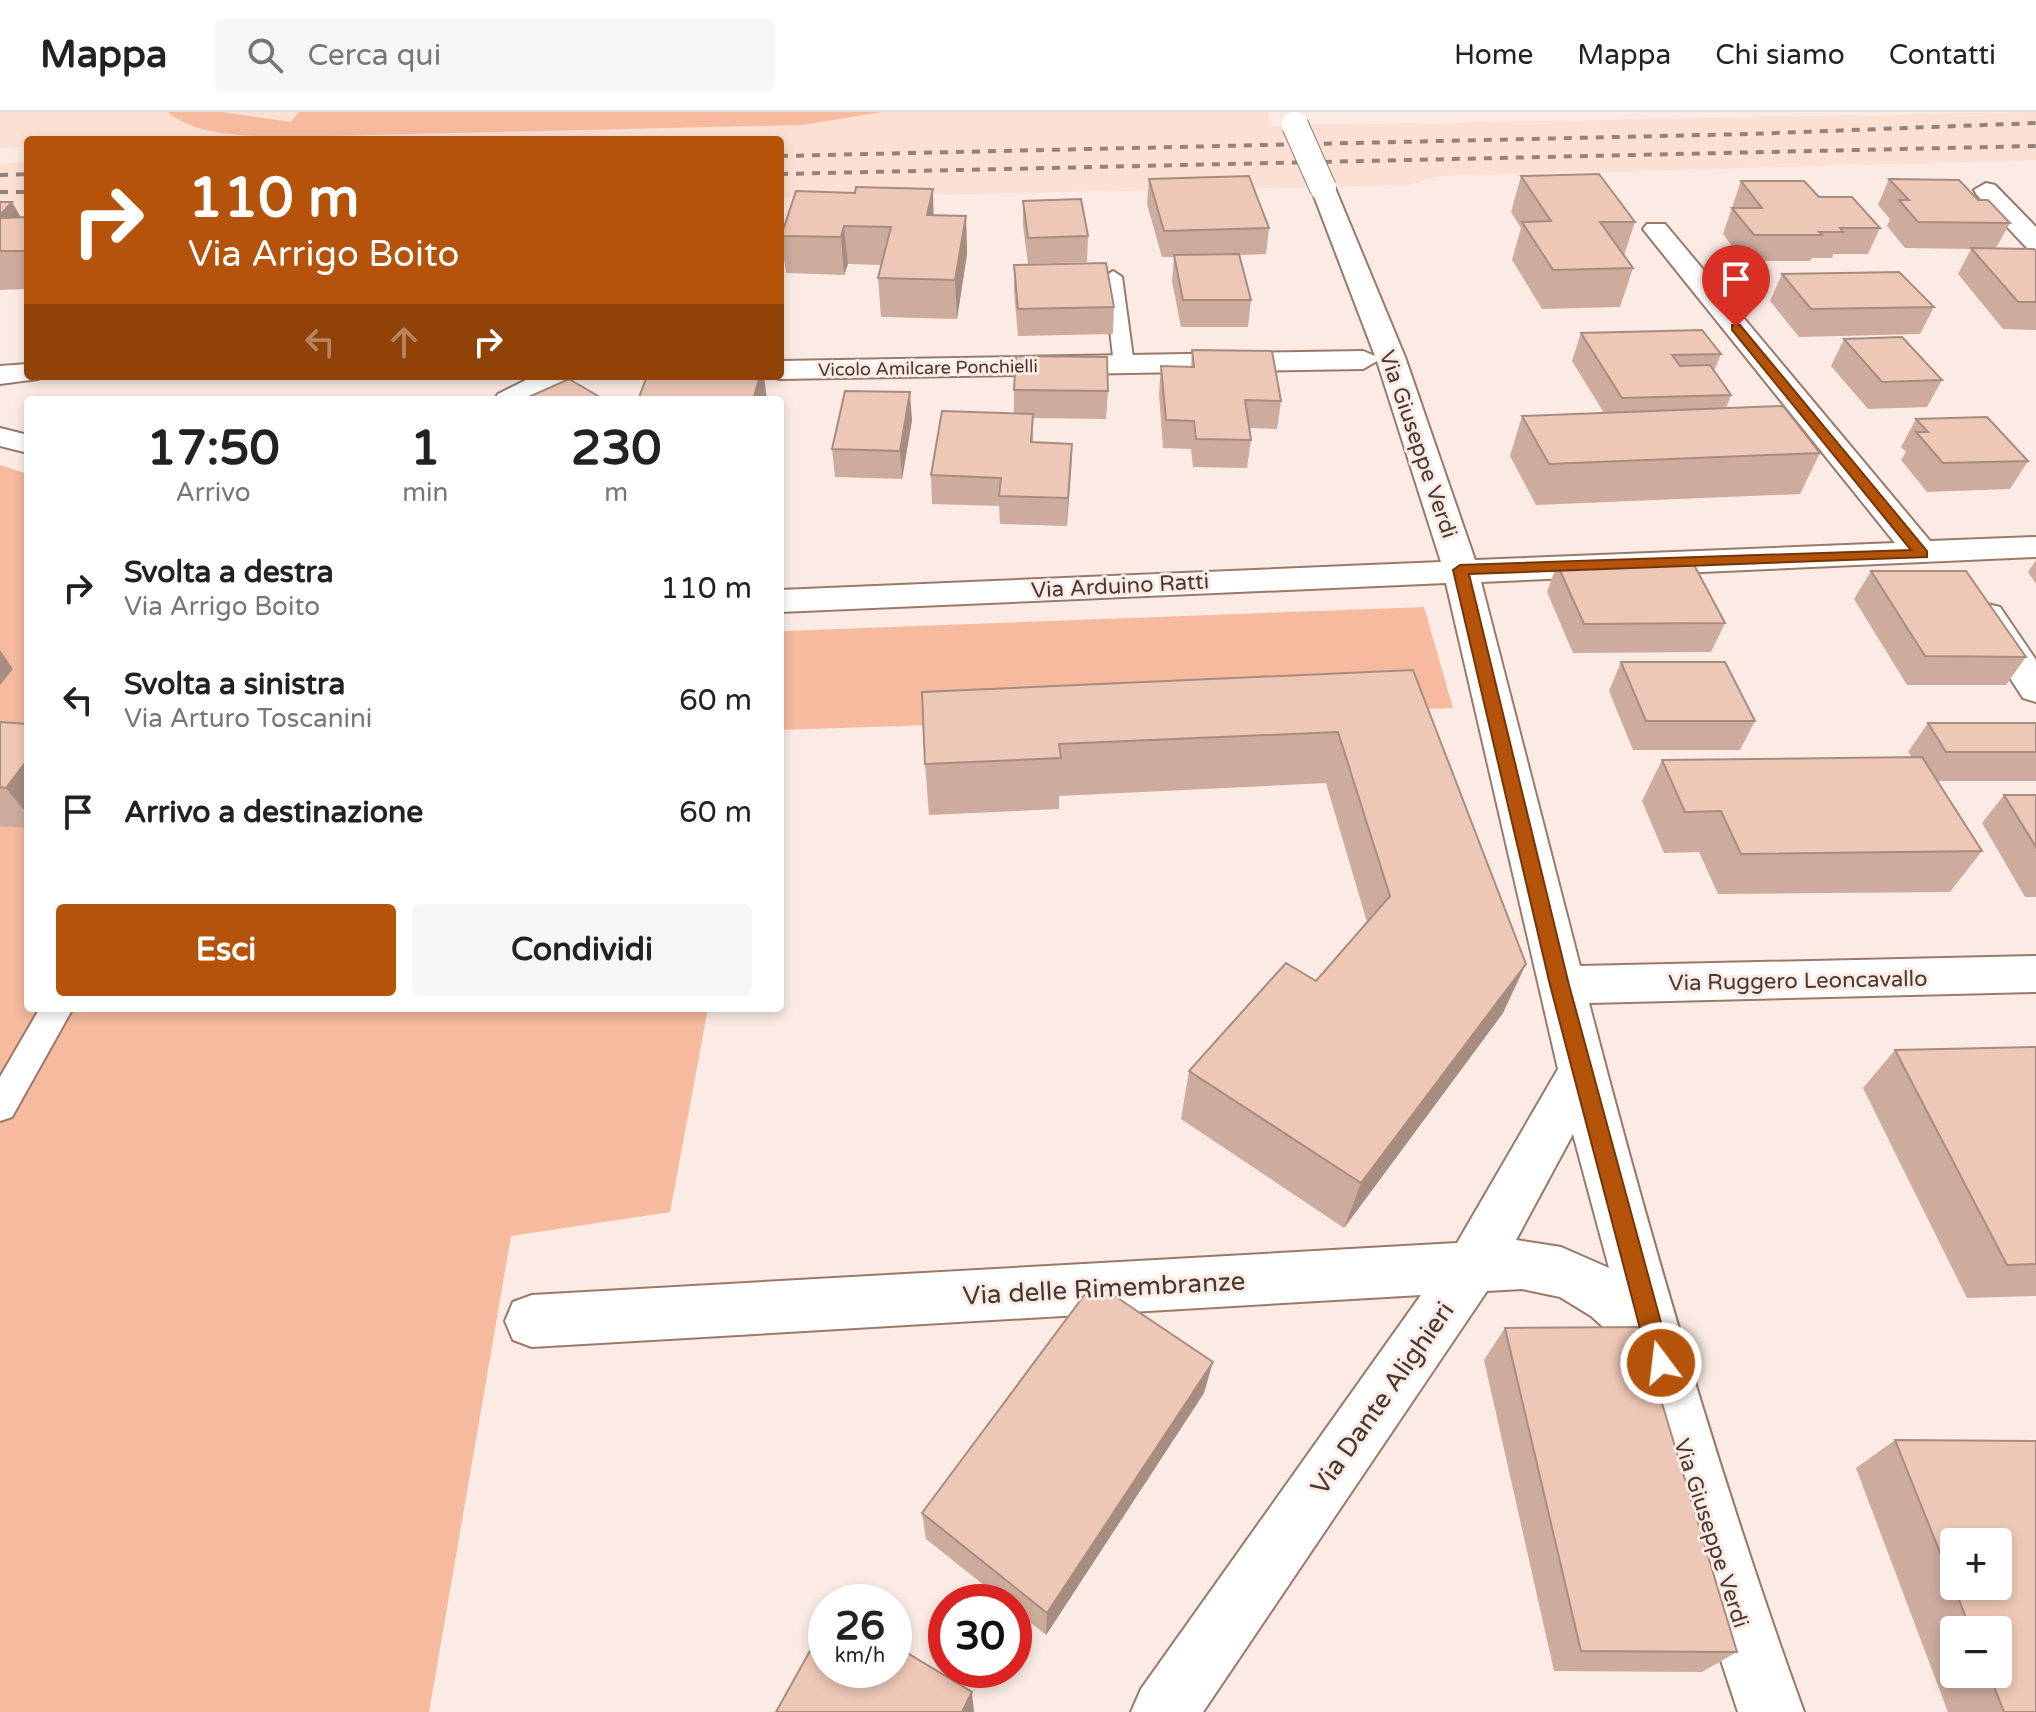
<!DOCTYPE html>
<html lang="it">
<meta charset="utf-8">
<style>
:root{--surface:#fff;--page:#f6f6f6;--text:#222;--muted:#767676;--line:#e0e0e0;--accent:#b45309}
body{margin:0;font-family:"Varela Round",sans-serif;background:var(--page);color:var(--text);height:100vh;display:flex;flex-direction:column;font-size:30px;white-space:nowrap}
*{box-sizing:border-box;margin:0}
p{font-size:26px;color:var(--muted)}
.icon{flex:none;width:44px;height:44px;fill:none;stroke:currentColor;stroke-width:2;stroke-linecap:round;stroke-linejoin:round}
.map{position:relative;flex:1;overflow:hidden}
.details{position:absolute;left:24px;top:284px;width:760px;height:616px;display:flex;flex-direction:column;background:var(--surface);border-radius:8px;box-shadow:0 4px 12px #0003}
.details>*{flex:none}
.hud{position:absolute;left:24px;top:24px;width:760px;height:244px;border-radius:8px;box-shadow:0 4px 12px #0003;background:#b45309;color:#fff;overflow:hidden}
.fabs{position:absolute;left:1940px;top:1416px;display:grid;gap:16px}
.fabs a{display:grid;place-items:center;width:72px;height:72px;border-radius:8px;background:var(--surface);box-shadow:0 4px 12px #0003;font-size:40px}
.speed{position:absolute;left:808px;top:1472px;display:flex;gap:16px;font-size:40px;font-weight:700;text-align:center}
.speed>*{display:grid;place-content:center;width:104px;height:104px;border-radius:50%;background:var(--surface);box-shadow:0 4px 12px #0003;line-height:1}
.speed small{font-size:20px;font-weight:400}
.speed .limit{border:12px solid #d22;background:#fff;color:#111}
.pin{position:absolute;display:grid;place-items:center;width:68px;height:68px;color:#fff;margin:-82px -34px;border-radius:50% 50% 50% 0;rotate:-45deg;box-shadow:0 0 8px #0007}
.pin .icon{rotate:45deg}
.me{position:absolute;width:88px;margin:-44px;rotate:345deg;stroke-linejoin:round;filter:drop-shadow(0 0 6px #0008)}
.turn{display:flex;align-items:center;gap:28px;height:168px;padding:0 32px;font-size:36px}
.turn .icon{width:104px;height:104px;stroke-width:2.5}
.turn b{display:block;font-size:56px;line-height:68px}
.lanes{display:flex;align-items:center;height:76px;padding:0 32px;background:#0003;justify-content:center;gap:40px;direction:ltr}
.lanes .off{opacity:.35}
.eta{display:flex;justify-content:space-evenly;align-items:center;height:136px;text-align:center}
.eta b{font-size:48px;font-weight:700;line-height:56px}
.action{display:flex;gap:16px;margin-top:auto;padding:16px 32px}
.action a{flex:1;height:92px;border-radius:8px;background:var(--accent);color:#fff;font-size:32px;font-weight:700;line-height:92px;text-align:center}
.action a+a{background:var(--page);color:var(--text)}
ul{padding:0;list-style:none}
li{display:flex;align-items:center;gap:24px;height:112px;padding:0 32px}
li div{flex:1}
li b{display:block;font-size:30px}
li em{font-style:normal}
header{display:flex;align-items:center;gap:48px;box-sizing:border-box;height:112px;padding:0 40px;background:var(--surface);border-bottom:2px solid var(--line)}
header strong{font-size:38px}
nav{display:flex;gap:44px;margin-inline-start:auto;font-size:28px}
.search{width:560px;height:72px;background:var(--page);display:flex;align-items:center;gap:20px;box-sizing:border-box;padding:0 28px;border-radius:8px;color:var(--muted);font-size:30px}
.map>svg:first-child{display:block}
.built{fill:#fbe0d3}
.green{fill:#f6bb9f}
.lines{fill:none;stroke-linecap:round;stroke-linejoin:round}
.service-casing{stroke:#9b7969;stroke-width:4}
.minor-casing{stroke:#9b7969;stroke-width:4}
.service{fill:#fff;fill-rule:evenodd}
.minor{fill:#fff;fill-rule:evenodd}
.rail{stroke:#92827b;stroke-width:4;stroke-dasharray:8 8;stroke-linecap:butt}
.minor-bridge-casing{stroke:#9b7969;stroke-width:28;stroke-linecap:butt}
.minor-bridge{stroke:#fff;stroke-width:26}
.wall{fill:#cdac9d;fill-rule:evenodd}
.shaded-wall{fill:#a78c80}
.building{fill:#eec8b7;stroke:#a78c80;stroke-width:2;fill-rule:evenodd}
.route{fill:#b45309;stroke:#753606;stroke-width:2}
.labels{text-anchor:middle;stroke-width:6;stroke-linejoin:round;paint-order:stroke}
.far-street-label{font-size:18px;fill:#463730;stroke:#fbebe4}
.street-label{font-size:22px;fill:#463730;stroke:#fbebe4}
.near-street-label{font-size:26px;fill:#463730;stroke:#fbebe4}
</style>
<header>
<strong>Mappa</strong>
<div class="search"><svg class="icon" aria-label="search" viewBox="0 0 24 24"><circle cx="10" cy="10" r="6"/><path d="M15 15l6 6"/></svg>Cerca qui</div>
<nav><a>Home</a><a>Mappa</a><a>Chi siamo</a><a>Contatti</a></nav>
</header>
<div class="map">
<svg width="2036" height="1600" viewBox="0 0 2036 1600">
<rect width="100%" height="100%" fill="#fbebe4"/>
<path class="built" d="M0 0H1267L1272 14 2036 0V48L1441 64 1408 73 780 86V28H28V35H0Z
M28 50V99L0 100V51Z"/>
<path class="green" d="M168 0H222L291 10 299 0H882L802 13 278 25C243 23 196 24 168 0Z
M0 353 28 362V896H708L670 1100 511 1124 429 1600H0Z
M1424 495 1453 596 780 618V527L784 519Z"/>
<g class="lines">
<g class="service-casing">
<path id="service" d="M1113 159 1122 165 1134 253 1124 259 1114 253 1104 165Z
M40 896H73L12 1005 0 1009V965Z"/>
</g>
<g class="minor-casing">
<path id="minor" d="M1323 69 1335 76 1405 245 1475 448 1895 431 1647 122 1643 117 1647 112H1665L1930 429 2036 425V445L1481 470 1580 854 2036 844V880L1589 891C1651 1130 1720 1368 1804 1600H1738L1685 1439 1632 1241 1591 1204 1560 1185 1522 1177 1487 1179 1203 1600H1131L1141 1577 1421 1183 532 1235 513 1228 505 1209 513 1190 532 1183 1457 1131 1558 957 1446 471 780 500V478L1441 450 1377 249 1363 257 780 267 769 264H780V249L1363 239 1375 244 1311 76ZM1573 1022 1609 1156 1561 1135 1516 1128Z
M1986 71 1995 73 2036 115V138L2027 136 1977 83 1974 78Z
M28 252V264H41L38 267 0 272V254Z
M534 264H573C556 289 520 288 494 288L498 282Z
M0 316 28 323V341L0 334Z
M1987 492 2000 495 2036 548V590L2023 586 1969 503 1974 495Z"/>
</g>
<use href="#service" class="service"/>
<use href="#minor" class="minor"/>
<path class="rail" d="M780 44 1749 22 2036 11
M780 62 2036 34
M0 63 28 62
M0 80H28"/>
<g class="minor-bridge-casing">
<path id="minor-bridge" d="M1295 13 1323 76"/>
</g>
<use href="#minor-bridge" class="minor-bridge"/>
</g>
<path class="wall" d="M1521 64 1635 110 1624 143 1633 156 1620 195 1542 197 1512 148 1521 116 1511 100Z
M1149 67 1269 116 1266 142 1239 143 1251 188 1248 215H1181L1172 169 1174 145H1162L1147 92Z
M1889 67 1978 88 2010 111 1996 136 2036 139V218L2003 217 1958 162 1971 137 1905 136 1887 114 1890 107 1878 93Z
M1741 69 1819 85 1880 116 1868 142H1833L1832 146H1812L1810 149H1743L1723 122Z
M796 79 934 104H966L967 142 957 207 881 205 878 166 882 153 848 152 844 163 786 161 781 124Z
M1023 89 1088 124 1087 150 1028 152 1023 114Z
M0 90H12L21 105H28V177L0 178Z
M1014 153 1114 195 1113 222 1018 224 1014 179Z
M1782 162 1934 195 1920 222 1799 225 1770 189Z
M1581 221 1721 242 1714 259 1731 283 1726 296 1820 341 1800 382 1536 393 1510 344 1522 304 1604 301 1572 249Z
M1844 227 1942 268 1927 295 1868 297 1831 254Z
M1192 238 1281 289 1277 317 1249 316 1251 328 1247 356 1193 355 1191 337 1163 336 1159 282 1161 254 1191 255Z
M1014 278 1108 279 1106 307 1033 306V331L1072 332 1067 414 1000 412 999 394 932 392 931 363 1014 302Z
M1916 307 2028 349 2010 377 1927 380 1901 348 1906 340 1901 335Z
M912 308 902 367 835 365 832 337Z
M2036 448V472L2028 460Z
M1557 452 1725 511 1711 540 1573 541 1547 480Z
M1871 459 2026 545 2006 573H1907L1854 487Z
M1621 550 1755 609 1740 638H1633L1609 579Z
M1413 558 1503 901 1344 1116 1181 1007 1189 959 1316 869 1367 810 1326 671 1059 684V697L929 703 925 652Z
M0 610 28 612V716L0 714Z
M1928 611H2036V669H1937L1982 739 1950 780 1718 782 1699 740 1664 741 1642 689 1662 648 1912 645 1908 640Z
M2004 683H2036V785H2025L1982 711Z
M2036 935V1184L1967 1186 1863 976 1895 938Z
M1505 1216 1737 1540 1702 1560 1554 1559 1484 1248Z
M1204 1281 1046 1523 1014 1497V1490H1005L926 1427 922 1401Z
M1895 1328 2036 1329V1600H1948L1856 1356ZM1954 1430H1998V1474H1954ZM1954 1518H1998V1562H1954Z"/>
<path class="shaded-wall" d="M933 77 934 114 927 103Z
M12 90 28 119 0 110V103Z
M966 104 967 142 957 207 955 168Z
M844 114 848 152 844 163 841 125Z
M760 264H764L767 288H753Z
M910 280 912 308 902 367 900 339Z
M1072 332 1071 360 1067 414 1068 386Z
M0 538 13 557 0 573Z
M28 647V703L6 676Z
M1526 852 1503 901 1344 1116 1361 1071Z
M1213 1250 1204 1281 1046 1523 1047 1501Z
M972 1580 974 1600H962Z"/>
<path class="building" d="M1599 62 1635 110H1600L1633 156 1553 158 1522 110 1551 109 1521 64Z
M1249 64 1269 116 1164 119 1149 67Z
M1889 67 1959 68 1978 88H1988L2010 111 1918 110 1899 88H1909Z
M1741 69H1804L1819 85H1852L1880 116H1840L1843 120H1819L1822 123H1754L1732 96H1762Z
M856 75 933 77 927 103 966 104 955 168 878 166 891 115 844 114 841 125 781 124 796 79 855 81Z
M1081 87 1088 124 1028 126 1023 89Z
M0 90H12L0 103Z
M28 105V139H0V106Z
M1971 136 2034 137 2036 139V190H2018Z
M1239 142 1251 188H1183L1174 143Z
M1106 151 1114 195 1018 197 1014 153Z
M1899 160 1934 195 1811 197 1782 162Z
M1702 218 1721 242 1672 243 1680 254 1710 253 1731 283 1622 286 1581 221Z
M1902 225 1942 268 1882 270 1844 227Z
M1192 238 1272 239 1281 289 1245 288 1251 328 1196 327 1194 309 1166 308 1161 254 1194 255Z
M1016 244 1107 245 1108 279 1014 278Z
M647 264H760L753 288H638Z
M569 267 605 288H522Z
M845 279 910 280 900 339 832 337Z
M1783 294 1820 341 1549 352 1522 304Z
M942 299 1033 302 1031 330 1072 332 1068 386 999 384 1001 366 931 363Z
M1987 305 2028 349 1943 351 1916 320H1928L1916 307Z
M1693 451 1725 511 1584 512 1557 452Z
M1871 459H1966L2026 545 1925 544Z
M1621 550H1725L1755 609H1646Z
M1413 558 1526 852 1361 1071 1189 959 1286 851 1316 869 1390 784 1338 620 1059 632 1061 646 925 652 922 580Z
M0 610 28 612V647L6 676 0 675Z
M1928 611H2036V640H1946Z
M1922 645 1982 739 1741 742 1721 699 1685 700 1662 648Z
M2004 683H2036V735Z
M2036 935V1152L2007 1153 1895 938Z
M1094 1170 1213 1250 1047 1501 922 1401Z
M1639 1215 1737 1540 1581 1539 1505 1216Z
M1895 1328 2036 1329V1600H2004L1989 1562H1998V1518H1971ZM1954 1430H1998V1474H1954Z
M826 1510V1558H894V1533L972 1580 962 1600H776Z"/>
<path class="route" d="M1732 213H1740L1927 439V445L1469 462 1569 873 1672 1251 1669 1259 1661 1262 1653 1259 1649 1251 1550 873 1453 458 1460 453 1911 438 1732 218Z"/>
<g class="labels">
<g class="far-street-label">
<text transform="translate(928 256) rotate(-1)" y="6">Vicolo Amilcare Ponchielli</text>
</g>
<g class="street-label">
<text transform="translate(1419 332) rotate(71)" y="8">Via Giuseppe Verdi</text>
<text transform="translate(1120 473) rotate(-3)" y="8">Via Arduino Ratti</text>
<text transform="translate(1798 868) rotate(-1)" y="8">Via Ruggero Leoncavallo</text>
<text transform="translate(1712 1421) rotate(72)" y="8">Via Giuseppe Verdi</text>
</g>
<g class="near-street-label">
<text transform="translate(1104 1176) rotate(-3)" y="9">Via delle Rimembranze</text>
<text transform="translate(1382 1286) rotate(-55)" y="9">Via Dante Alighieri</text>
</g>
</g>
</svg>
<div class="fabs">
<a>+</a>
<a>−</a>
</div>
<div class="speed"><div>26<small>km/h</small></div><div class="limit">30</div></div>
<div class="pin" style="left:1736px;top:215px;background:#d93025"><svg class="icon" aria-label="arrive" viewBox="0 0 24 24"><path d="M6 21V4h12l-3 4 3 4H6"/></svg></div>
<svg class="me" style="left:1661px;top:1251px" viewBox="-20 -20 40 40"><circle r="17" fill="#b45309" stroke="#fff" stroke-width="3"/><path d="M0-11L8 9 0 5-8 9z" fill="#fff"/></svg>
<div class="hud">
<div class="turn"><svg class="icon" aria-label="right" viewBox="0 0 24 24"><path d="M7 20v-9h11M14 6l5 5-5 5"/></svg><div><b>110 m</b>Via Arrigo Boito</div></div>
<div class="lanes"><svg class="icon off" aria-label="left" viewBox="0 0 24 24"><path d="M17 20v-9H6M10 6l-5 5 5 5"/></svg><svg class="icon off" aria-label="ahead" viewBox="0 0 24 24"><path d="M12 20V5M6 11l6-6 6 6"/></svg><svg class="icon" aria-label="right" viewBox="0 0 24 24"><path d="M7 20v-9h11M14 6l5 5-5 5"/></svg></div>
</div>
<section class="details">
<div class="eta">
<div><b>17:50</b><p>Arrivo</p></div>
<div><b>1</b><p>min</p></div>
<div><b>230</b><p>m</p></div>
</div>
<ul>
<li><svg class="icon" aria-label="right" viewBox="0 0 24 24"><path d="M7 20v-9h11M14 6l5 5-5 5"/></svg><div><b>Svolta a destra</b><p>Via Arrigo Boito</p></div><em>110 m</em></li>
<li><svg class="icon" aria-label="left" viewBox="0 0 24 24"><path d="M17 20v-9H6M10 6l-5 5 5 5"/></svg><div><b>Svolta a sinistra</b><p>Via Arturo Toscanini</p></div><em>60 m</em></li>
<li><svg class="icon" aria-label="arrive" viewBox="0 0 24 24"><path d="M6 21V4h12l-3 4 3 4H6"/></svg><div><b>Arrivo a destinazione</b></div><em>60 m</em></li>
</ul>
<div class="action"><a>Esci</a><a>Condividi</a></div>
</section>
</div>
